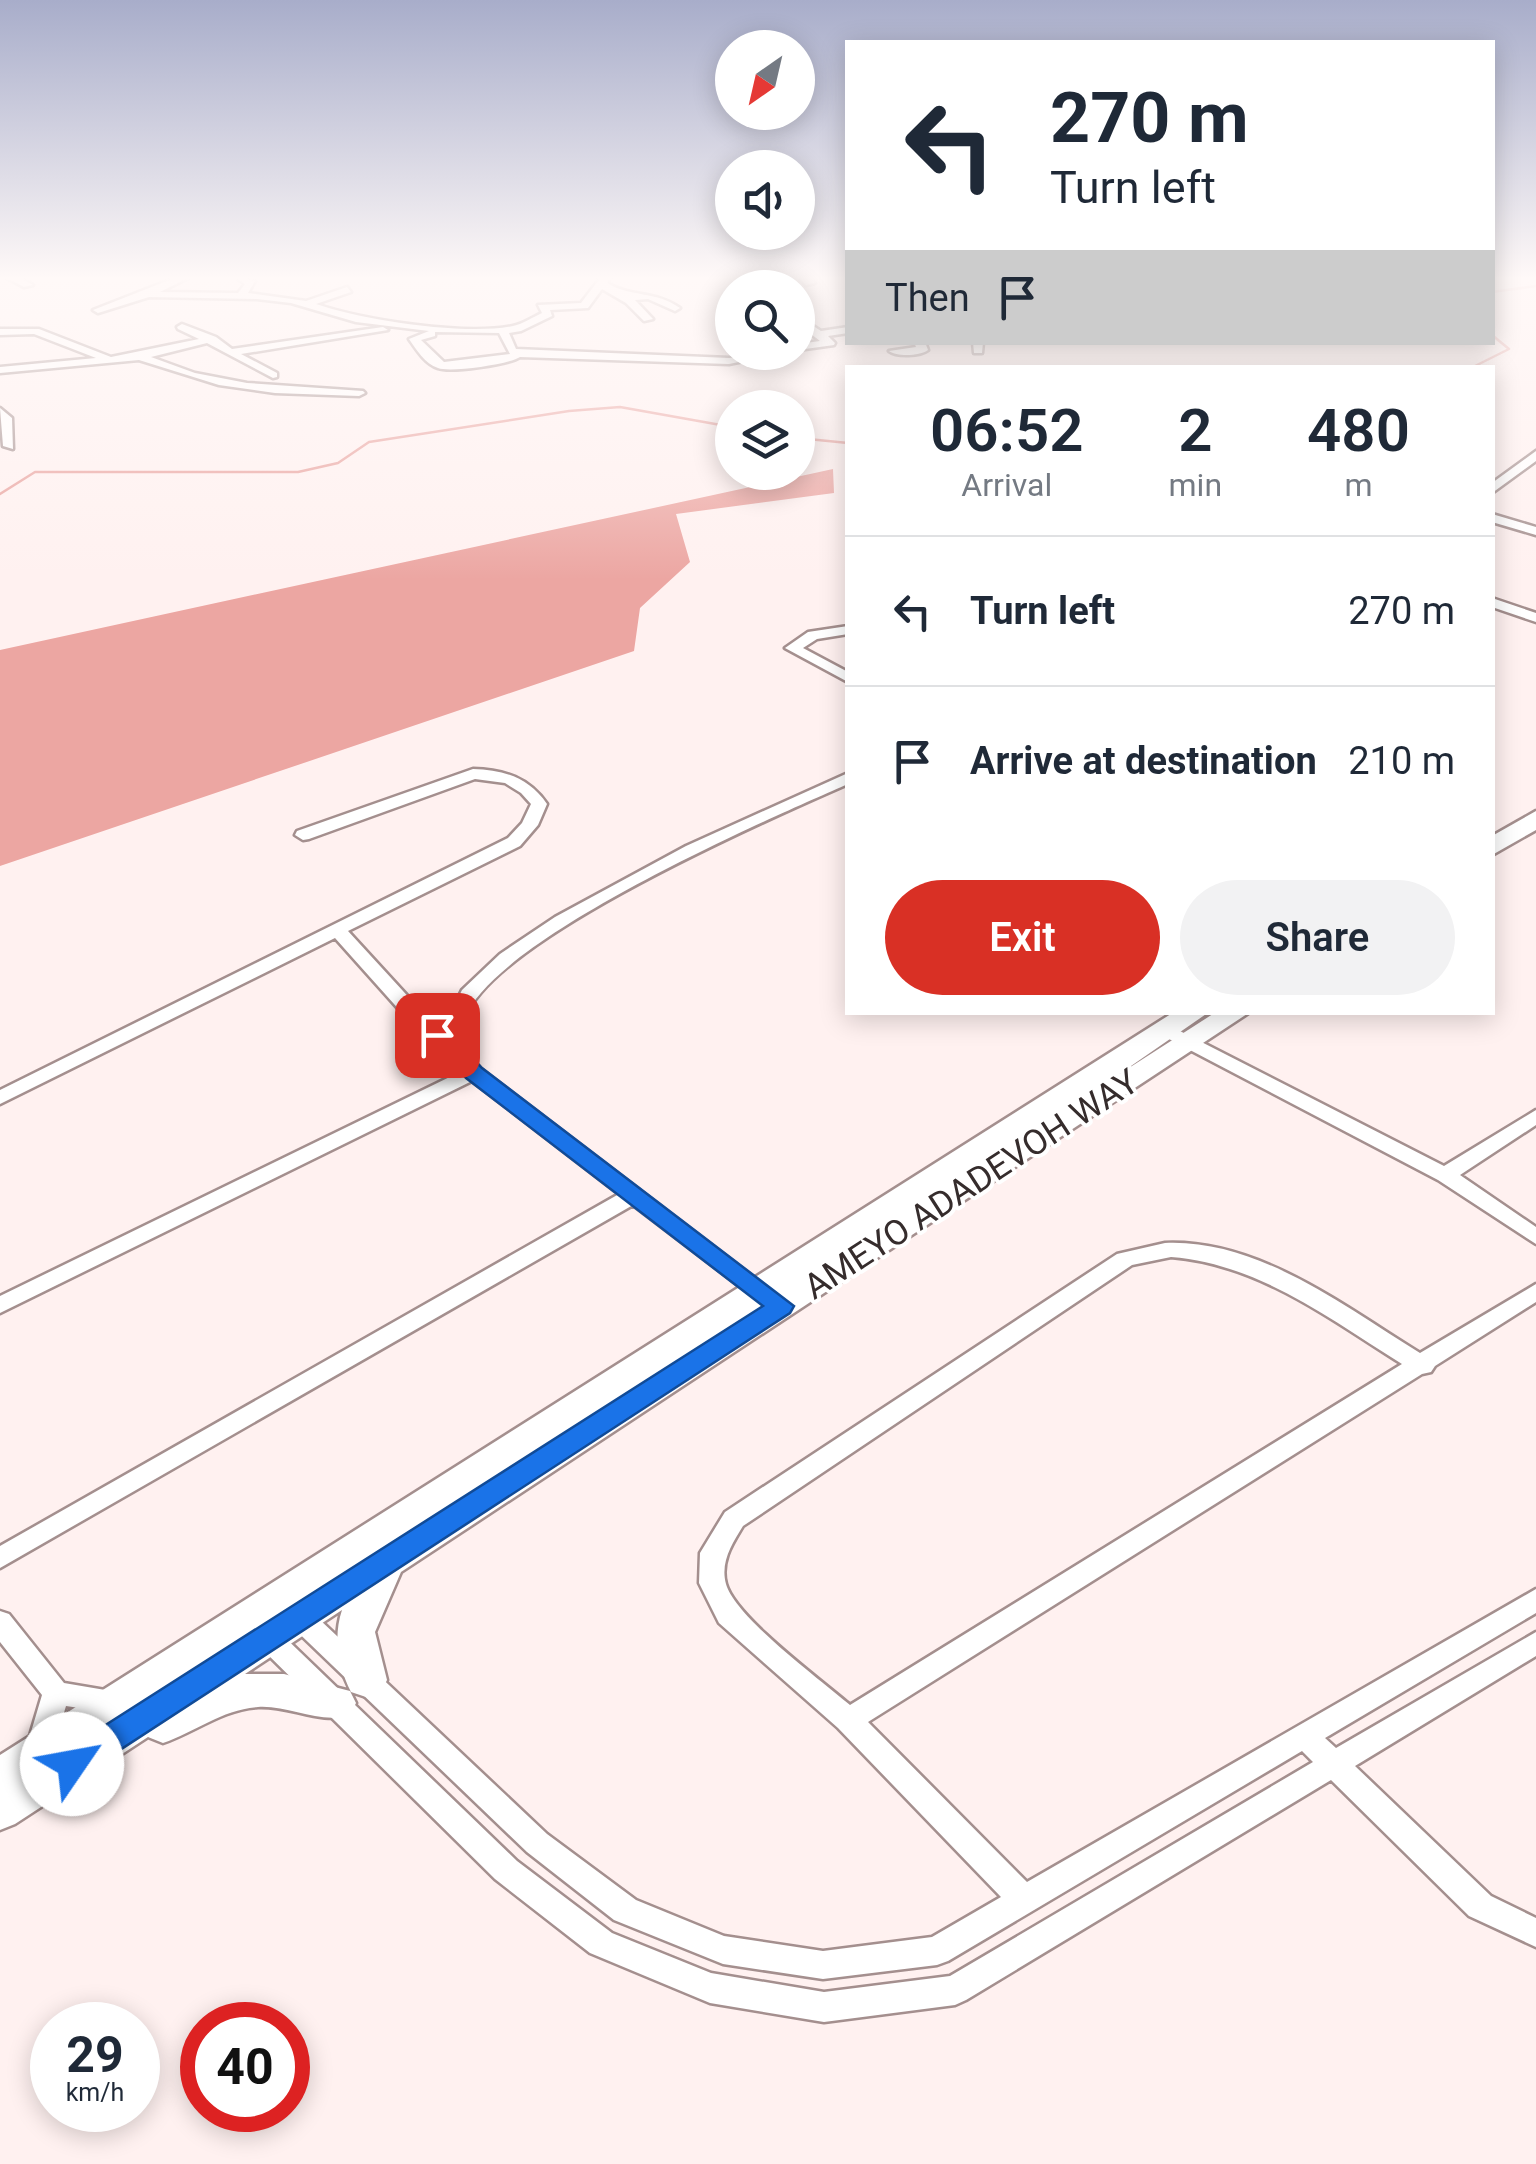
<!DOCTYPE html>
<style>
:root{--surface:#fff;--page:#f2f2f3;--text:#1f2937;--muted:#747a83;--line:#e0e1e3;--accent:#d93025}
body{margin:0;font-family:Roboto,sans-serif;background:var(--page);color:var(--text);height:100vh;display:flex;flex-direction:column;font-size:38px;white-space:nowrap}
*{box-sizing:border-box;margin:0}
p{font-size:32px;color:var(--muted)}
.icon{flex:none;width:55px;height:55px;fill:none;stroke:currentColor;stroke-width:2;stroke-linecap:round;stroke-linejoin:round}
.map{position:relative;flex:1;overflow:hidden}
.side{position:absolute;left:845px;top:365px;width:650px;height:650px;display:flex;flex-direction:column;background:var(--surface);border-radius:0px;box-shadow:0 5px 25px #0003}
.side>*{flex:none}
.banner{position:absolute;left:845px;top:40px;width:650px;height:305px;border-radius:0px;box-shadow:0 5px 25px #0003;background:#fff;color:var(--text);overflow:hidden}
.needle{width:65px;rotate:214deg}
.controls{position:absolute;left:715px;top:30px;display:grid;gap:20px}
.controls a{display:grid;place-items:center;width:100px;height:100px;border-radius:50%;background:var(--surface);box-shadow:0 5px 25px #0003;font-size:50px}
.speed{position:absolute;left:30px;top:2002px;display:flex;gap:20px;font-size:50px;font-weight:700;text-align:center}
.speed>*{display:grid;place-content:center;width:130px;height:130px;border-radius:50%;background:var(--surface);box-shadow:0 5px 25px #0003;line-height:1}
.speed small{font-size:25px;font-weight:400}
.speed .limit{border:15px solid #d22;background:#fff;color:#111}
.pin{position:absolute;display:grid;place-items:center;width:85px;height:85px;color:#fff;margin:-42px;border-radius:20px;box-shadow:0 5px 15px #0006}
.me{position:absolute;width:110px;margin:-55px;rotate:57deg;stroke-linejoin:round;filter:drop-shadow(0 0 8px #0008)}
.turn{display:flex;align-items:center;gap:35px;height:210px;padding:0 40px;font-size:45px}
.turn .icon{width:130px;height:130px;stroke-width:2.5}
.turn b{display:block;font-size:70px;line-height:85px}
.then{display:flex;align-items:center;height:95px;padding:0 40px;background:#0003;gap:20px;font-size:38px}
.eta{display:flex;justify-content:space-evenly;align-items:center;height:170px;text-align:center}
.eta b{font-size:60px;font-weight:600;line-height:70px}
.primary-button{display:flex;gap:20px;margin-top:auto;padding:20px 40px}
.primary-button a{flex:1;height:115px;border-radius:60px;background:var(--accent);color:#fff;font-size:40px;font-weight:600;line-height:115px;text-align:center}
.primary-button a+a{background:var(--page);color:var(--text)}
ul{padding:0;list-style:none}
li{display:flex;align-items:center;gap:30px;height:150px;padding:0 40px;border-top:2px solid var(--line)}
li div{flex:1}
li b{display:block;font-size:38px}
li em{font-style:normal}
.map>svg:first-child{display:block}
.forest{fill:#eca6a2}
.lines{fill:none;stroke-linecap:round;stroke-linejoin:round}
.stream{stroke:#e9a29e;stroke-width:2.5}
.street-casing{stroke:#a48f8e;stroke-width:5}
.secondary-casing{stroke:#a48f8e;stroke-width:5}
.street{fill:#fff;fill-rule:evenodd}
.secondary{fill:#fff;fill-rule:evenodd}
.route{fill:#1a73e8;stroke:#114b97;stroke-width:2.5}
.labels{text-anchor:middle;stroke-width:8;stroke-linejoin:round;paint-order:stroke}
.near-street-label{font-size:35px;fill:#352c2c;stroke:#fff}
</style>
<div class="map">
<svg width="1536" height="2164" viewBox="0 0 1536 2164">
<rect width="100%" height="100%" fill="#fff1f0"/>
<path class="forest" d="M833 469 834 493 676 514 690 562 640 608 634 651 0 866V650Z"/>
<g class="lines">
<path class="stream" d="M1492 292 1536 286
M1471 368 1509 349 1492 335
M798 438 848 443
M0 494 35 472H298L338 463 369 442 569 411 620 407 732 427"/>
<g class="street-casing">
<path id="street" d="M5 277H18L33 285 24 287Z
M177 277H190L160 292 238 293 245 284 235 277 255 281 248 293 306 301 347 287 351 292 316 304C363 320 465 336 513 326 523 324 533 317 542 313L538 305 581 303 601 277H611L607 283C632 298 654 290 680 308L675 311 648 299 635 300 653 319 644 321 626 303 602 289 588 308 550 310 552 316 521 331 509 333 516 349 729 358 786 352 729 364 520 357C510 364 450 373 438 368 425 364 416 349 409 339L429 331 356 322 291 303 257 299 149 297 98 313 93 310ZM435 332 499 333 510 354 444 362 421 340 435 336Z
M747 277H757L766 288H755Z
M799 277H810L815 283 806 285Z
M798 316 821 331 848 327V333L828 336 835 343 834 345 798 350V344L820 341 798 324Z
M182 324 216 337 232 349 383 327 388 330 241 354 277 373V377L273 378 207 343 151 357 195 373 247 383 363 391 365 393 359 396 275 393 219 385 139 360 0 373V367L96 358 34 334 0 335V329H39L111 357 199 339 178 329 177 327Z
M914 342H925L928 350C920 356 897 357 889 351L916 347Z
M973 342H983L982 353H974Z
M0 408 12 418 13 449 3 446Z
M1536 451V461L1492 493V483Z
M1492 514 1536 527V535L1492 522Z
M1492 598 1536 613V622L1492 607Z
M848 626V634L817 639 803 648 848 672V682L785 648 808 632Z
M473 769C505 770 529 778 547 804L538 825 520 846 348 931 425 1015 442 1030 462 990 500 954 555 917 686 846 848 773V784C773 817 471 947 462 1029 460 1044 472 1058 481 1069L778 1296 775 1301H759L633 1205 0 1568V1546L619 1194 472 1081 0 1313V1296L462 1071 451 1056 411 1023 335 938 0 1104V1090L508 838 522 823 531 804 521 793 505 783 475 779 309 839 303 840 295 835 297 831Z
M1176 1029 1444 1166 1536 1110V1125L1460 1175 1536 1227V1244L1438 1180 1169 1039 1166 1035 1169 1031Z
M1165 1243C1259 1239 1345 1307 1420 1353L1536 1284V1302L1435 1366 1431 1372 1422 1374 868 1722 1027 1882 1536 1589V1613L1325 1738 1336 1748 1536 1632V1656L1355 1766 1491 1896 1536 1918V1947L1469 1916 1331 1780 966 2000 955 2005 824 2022 710 2003 590 1953 495 1879 255 1642 251 1634 255 1626 264 1623 273 1626 517 1861 612 1933 711 1973 824 1992 950 1976 1313 1762 1302 1751 948 1961 937 1965 823 1979 723 1964 614 1920 527 1852 284 1619 280 1611 284 1603 293 1600 302 1603 547 1834 636 1900 724 1936 823 1951 932 1937 1001 1897 838 1728 719 1623 699 1583 700 1553 725 1512 1117 1254ZM1171 1257C1259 1264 1330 1319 1402 1364L850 1705C821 1680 735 1617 726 1584 720 1562 732 1544 743 1526L1132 1265Z
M0 1611 9 1614 64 1683 123 1693 127 1701 123 1709 113 1713 66 1706 50 1758 40 1761 30 1758 26 1749 42 1695 0 1642Z"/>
</g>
<g class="secondary-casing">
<path id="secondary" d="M1536 811V830L1492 855V836Z
M1174 1012H1209L1118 1075 1216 1012H1250L401 1572 375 1632 387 1680 381 1692 366 1697 351 1692C338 1666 333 1637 342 1610L245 1674H284L350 1691 356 1703 350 1715C321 1725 289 1705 258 1707 223 1709 195 1732 163 1743L148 1737 15 1824 0 1830V1755Z"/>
</g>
<use href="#street" class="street"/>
<use href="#secondary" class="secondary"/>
</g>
<linearGradient id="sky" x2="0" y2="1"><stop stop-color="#a8adca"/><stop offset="0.48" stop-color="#fff9f8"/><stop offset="1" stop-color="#fff9f8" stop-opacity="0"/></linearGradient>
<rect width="1536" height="580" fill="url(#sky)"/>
<path class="route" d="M437 1028 445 1030 482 1068 794 1306 790 1313 83 1774 72 1778 60 1774 56 1764 60 1754 763 1306 466 1078 426 1035Z"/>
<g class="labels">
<g class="near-street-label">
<text transform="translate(971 1184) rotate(-33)" y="12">AMEYO ADADEVOH WAY</text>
</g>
</g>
</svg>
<div class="controls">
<a><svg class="needle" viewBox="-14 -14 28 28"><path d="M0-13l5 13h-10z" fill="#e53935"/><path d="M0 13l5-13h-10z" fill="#747a83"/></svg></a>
<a><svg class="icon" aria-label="sound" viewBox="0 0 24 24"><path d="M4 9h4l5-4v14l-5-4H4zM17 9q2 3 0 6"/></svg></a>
<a><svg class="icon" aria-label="search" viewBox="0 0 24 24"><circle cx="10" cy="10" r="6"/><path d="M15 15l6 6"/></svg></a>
<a><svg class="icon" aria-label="layers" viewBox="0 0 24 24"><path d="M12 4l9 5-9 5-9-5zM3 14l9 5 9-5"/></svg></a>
</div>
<div class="speed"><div>29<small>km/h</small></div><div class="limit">40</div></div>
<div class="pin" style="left:437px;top:1035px;background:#d93025"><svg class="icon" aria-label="arrive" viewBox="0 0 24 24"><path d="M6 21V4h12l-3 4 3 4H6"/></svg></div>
<svg class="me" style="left:72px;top:1764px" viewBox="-20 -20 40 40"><circle r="19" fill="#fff"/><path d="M0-13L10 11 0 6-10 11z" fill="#1a73e8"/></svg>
<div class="banner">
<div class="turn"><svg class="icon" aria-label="left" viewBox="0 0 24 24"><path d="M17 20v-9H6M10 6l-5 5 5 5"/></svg><div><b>270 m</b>Turn left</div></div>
<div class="then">Then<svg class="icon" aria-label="arrive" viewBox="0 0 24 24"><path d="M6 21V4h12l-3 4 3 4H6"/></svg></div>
</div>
<section class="side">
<div class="eta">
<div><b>06:52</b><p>Arrival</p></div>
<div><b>2</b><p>min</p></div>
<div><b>480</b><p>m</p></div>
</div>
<ul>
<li><svg class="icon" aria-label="left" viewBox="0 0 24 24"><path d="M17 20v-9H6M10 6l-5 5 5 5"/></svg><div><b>Turn left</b></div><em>270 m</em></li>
<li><svg class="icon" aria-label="arrive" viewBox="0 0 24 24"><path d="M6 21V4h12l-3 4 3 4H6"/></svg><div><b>Arrive at destination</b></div><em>210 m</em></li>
</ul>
<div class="primary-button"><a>Exit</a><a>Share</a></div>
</section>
</div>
